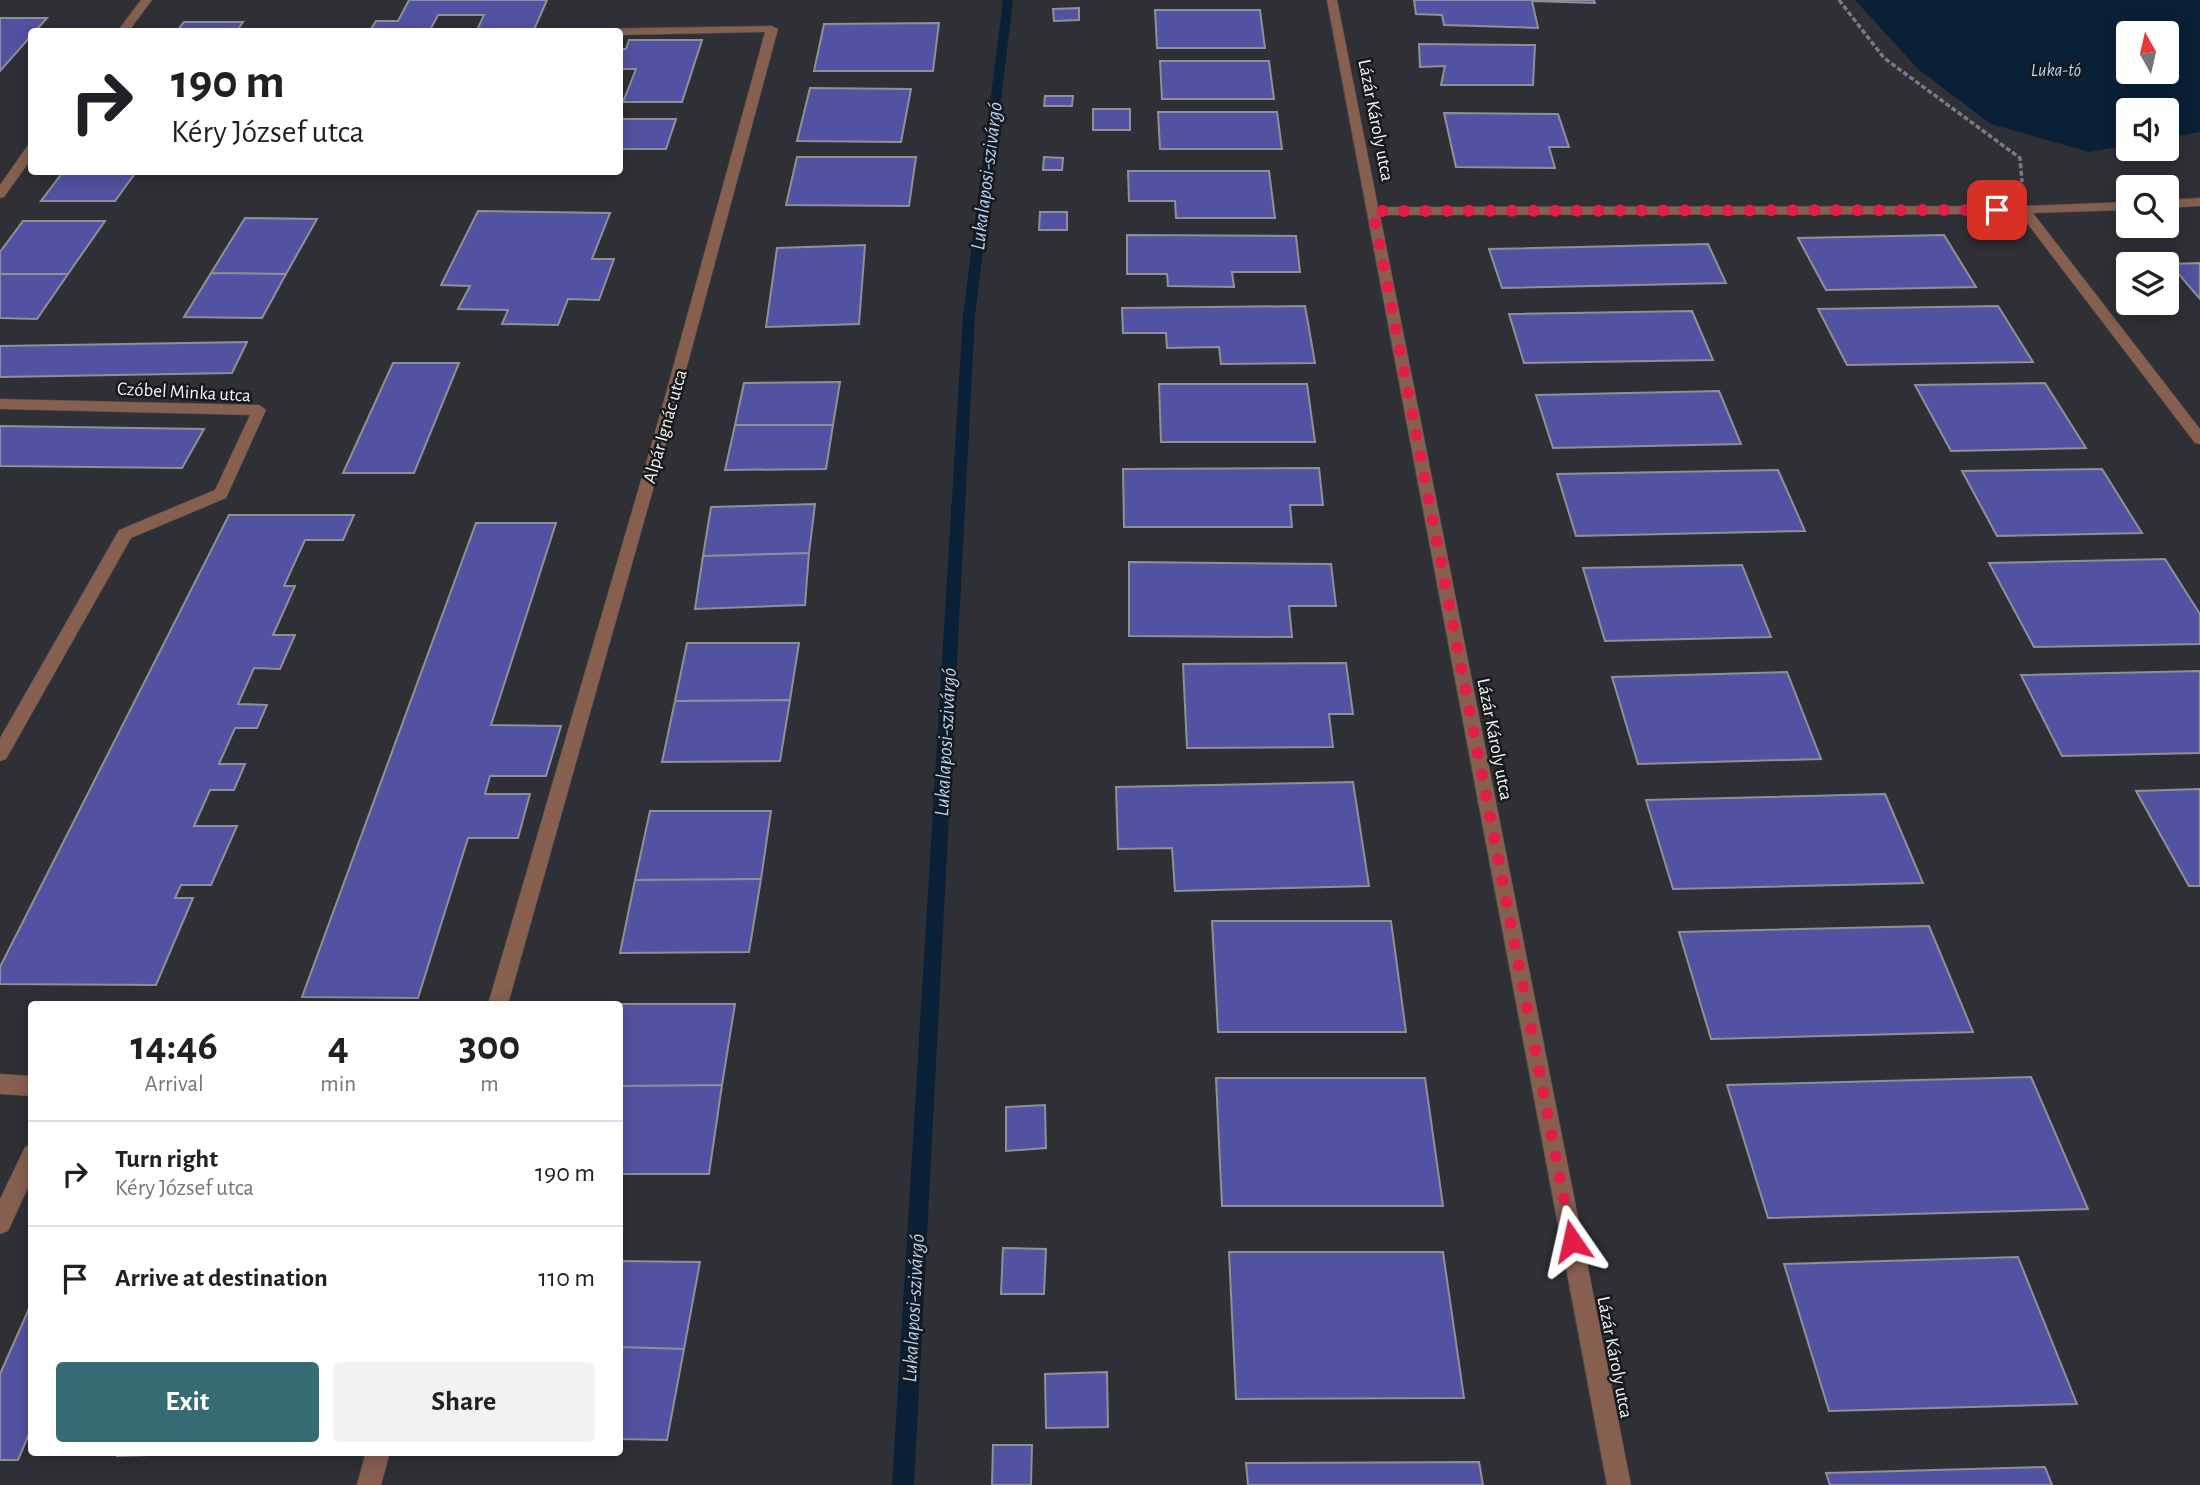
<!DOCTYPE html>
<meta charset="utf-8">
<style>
:root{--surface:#fff;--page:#f2f2f2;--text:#202124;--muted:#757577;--line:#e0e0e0;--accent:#366d75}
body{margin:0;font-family:"Alegreya Sans",sans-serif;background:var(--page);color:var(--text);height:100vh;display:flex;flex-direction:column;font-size:26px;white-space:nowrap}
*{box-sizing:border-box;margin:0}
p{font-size:23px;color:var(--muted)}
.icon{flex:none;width:38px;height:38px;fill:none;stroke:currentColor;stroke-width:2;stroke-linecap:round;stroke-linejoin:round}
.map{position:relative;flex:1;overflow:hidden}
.details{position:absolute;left:28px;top:1001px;width:595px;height:455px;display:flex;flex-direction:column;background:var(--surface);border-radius:7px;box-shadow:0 4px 18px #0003}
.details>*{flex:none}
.hud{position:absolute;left:28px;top:28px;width:595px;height:147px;border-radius:7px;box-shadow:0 4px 18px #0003;background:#fff;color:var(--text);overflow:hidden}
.needle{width:46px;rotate:352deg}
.tools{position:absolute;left:2116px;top:21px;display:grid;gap:14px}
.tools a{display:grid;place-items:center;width:63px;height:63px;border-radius:7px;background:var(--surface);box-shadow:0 4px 18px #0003;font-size:35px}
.pin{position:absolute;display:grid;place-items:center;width:60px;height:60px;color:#fff;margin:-30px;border-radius:14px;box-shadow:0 4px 10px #0006}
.me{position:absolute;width:77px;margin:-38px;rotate:349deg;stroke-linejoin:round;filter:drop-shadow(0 0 5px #0008)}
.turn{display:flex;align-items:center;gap:24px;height:147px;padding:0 28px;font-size:32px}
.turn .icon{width:91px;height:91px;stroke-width:2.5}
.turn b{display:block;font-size:49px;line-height:60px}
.eta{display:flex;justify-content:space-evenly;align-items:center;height:119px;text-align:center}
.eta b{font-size:42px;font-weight:700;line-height:49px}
.button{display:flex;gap:14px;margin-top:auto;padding:14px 28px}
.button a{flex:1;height:80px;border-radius:7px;background:var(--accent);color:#fff;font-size:28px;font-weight:700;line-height:80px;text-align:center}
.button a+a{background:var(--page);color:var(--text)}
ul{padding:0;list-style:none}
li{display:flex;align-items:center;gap:21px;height:105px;padding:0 28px;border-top:2px solid var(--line)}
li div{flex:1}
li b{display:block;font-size:26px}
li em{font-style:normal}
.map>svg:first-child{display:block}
.water{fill:#0a2036;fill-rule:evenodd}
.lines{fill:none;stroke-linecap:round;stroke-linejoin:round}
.stream{fill:#0a2036;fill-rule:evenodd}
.building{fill:#5352a2;stroke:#8f9096;stroke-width:2}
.minor-casing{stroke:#4a4b50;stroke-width:1}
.path{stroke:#7a7b80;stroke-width:3.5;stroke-dasharray:5 2.5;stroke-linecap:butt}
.minor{fill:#865f4f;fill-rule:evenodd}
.route{stroke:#e11d48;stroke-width:12;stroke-dasharray:0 21.6}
.labels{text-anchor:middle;stroke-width:5;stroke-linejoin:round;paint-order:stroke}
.far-water-label{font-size:18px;font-style:italic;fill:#b2d5f9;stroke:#17181a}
.street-label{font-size:19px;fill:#f3f4f7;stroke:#17181a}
.water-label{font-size:21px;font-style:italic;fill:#b2d5f9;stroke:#17181a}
</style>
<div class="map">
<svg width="2200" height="1485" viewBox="0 0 2200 1485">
<rect width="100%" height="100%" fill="#2e3035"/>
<path class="water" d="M1855 0H2200V132L2167 138 2166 110H2128V145L2089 152 1991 124 1918 69ZM2128 33H2166V72H2128Z"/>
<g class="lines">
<path class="stream" d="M1003 0H1013L975 316 914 1485H892L963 316Z"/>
</g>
<path class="building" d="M409 0H547L533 32H476L484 15H438L429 32H369L376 21H398Z
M1414 0H1594L1595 3 1532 1 1538 28 1444 25 1442 15 1416 14Z
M1079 8V20L1054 21 1053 9Z
M1155 10H1260L1265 48H1157Z
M0 18H47L0 71Z
M184 22H243L236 32H176Z
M939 23 933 71H814L824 24Z
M629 40H702L682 102H623L636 69H620V49H626Z
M1419 44 1535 45 1533 85H1441L1445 66 1420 67Z
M1160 61H1269L1274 99H1162Z
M810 88 911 89 901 142 797 141Z
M1045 96H1073L1072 106H1044Z
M1093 109H1130V130H1093Z
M1158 112H1277L1282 149H1160Z
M1444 113 1558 114 1569 147H1549L1555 168 1456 167Z
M620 119H676L666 149H620Z
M797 157H916L909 206 786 205Z
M1044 157 1063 158 1062 170H1043Z
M1128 171H1269L1275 218H1176L1175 201H1129Z
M63 172H136L115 201H41Z
M478 211 610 213 592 259H614L599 300 568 299 558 325 502 324 508 310 458 309 470 286 441 285Z
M1040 212H1067V230H1039Z
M245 218 317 219 286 274 211 273Z
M23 221H105L68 274H0V252Z
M1127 235 1296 236 1300 272H1232L1234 287 1168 286 1167 274H1127Z
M1944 235 1976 287 1826 290 1798 238Z
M1708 244 1726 283 1502 288 1489 249Z
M865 245 859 324 766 327 777 248Z
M2200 263V299L2170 264Z
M211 273 286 274 262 318 184 317Z
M0 274H68L37 319 0 318Z
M1305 306 1315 363 1221 364 1219 347 1167 348 1166 333H1123L1122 308Z
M1998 306 2033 362 1847 365 1818 309Z
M1692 311 1713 360 1524 363 1509 314Z
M247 342 232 373 0 377V346Z
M393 363H459L414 473H343Z
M840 382 833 425H735L744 383Z
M2045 383 2086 448 1951 451 1915 385Z
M1159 384H1307L1315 442H1161Z
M1719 391 1741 444 1553 448 1536 395Z
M735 425H833L826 469 725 470Z
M0 426 204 429 182 468 0 466Z
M1319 468 1323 505H1290L1292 527H1124L1123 469Z
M2102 469 2142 533 1997 536 1962 471Z
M1778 470 1805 531 1576 536 1557 474Z
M815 504 809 553 703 556 711 507Z
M229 515H354L343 540H305L284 586H295L273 635H295L280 669 254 668 238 704 267 705 257 728H235L219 764H245L234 790H210L194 826H237L211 885H181L175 898H193L156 985 0 984V967Z
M476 523H556L491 725 561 726 546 776H490L485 794H530L518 838H468L418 998 302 997Z
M809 553 805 605 695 609 703 556Z
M2165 559 2200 614V644L2034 647 1989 563Z
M1129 562 1331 564 1336 606H1289L1292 637 1129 636Z
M1742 565 1771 637 1605 641 1583 568Z
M687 643H799L790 700 675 701Z
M1346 663 1353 714H1329L1333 747 1187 748 1183 664Z
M2200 671V753L2062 756 2021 675Z
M1787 672 1821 759 1638 764 1612 677Z
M790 700 780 761 662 762 675 701Z
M1353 782 1369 886 1175 891 1172 848 1118 849 1116 787Z
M2200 789V886H2189L2136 791Z
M1885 794 1923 883 1673 889 1646 800Z
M650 811H771L761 879 635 880Z
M761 879 749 952 620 953 635 880Z
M1212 921H1391L1406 1032H1218Z
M1929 926 1973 1032 1711 1039 1679 932Z
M602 1004H735L722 1085 620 1086V1004Z
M2031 1077 2088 1209 1768 1218 1727 1085Z
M1216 1078H1425L1443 1206H1222Z
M722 1085 709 1174H620V1086Z
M1045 1105 1046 1148 1006 1151V1107Z
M1003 1248 1046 1249 1044 1294H1001Z
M1229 1252H1443L1464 1398 1236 1399Z
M2018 1257 2077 1404 1829 1411 1784 1264Z
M620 1261 700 1262 684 1349 620 1347Z
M32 1302V1427L18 1460H0V1374Z
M620 1347 684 1349 667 1440 620 1439Z
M1107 1372 1108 1427 1046 1428 1045 1374Z
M993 1445H1032L1031 1485H992Z
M118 1452H254L117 1456Z
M1479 1462 1483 1485H1248L1246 1463Z
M2045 1467 2052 1485H1830L1826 1473Z"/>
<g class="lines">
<g class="minor-casing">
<path id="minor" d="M141 0H152L128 32H117Z
M1327 0H1337L1378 207 2024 206 2128 202V210L2033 213 2200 429V444L2195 443 2020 214 1380 215 1631 1485H1607Z
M772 26 778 29 672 422 508 1004H488L658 422 765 32 620 35V32H576L581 29Z
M32 144V158L4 197 0 198V185L28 145Z
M2200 198V206L2166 208V200Z
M0 399 259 405 266 410 226 498 131 538 6 759 0 761V738L119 530 215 490 250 415 0 409Z
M0 1074 32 1076V1096L0 1094Z
M32 1144V1179L8 1231 0 1234V1199L25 1147Z
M366 1452H390L381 1485H357Z"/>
</g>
<path class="path" d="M1839 0 1884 58 2020 158 2022 182"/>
<use href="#minor" class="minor"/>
</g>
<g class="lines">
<path class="route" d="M1572 1241 1373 211 1997 210"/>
</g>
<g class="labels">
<g class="far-water-label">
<text x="2056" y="76">Luka-tó</text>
</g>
<g class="street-label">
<text transform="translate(1377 120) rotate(79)" y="7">Lázár Károly utca</text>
<text transform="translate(184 391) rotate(3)" y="7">Czóbel Minka utca</text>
<text transform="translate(664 426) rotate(-74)" y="7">Alpár Ignác utca</text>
<text transform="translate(1496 739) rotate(79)" y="7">Lázár Károly utca</text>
<text transform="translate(1616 1357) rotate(79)" y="7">Lázár Károly utca</text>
</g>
<g class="water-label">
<text transform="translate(986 176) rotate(-83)" y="7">Lukalaposi-szivárgó</text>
<text transform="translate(945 742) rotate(-87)" y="7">Lukalaposi-szivárgó</text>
<text transform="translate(913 1308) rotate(-87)" y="7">Lukalaposi-szivárgó</text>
</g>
</g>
</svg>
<div class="tools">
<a><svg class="needle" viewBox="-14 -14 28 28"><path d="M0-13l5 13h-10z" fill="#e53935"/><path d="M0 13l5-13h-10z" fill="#757577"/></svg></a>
<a><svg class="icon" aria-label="sound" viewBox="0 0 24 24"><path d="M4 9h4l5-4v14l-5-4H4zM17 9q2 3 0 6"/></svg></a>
<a><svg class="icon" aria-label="search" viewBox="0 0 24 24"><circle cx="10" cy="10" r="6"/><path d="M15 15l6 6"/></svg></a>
<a><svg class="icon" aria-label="layers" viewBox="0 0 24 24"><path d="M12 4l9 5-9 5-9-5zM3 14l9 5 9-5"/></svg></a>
</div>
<div class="pin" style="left:1997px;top:210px;background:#d93025"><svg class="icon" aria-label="arrive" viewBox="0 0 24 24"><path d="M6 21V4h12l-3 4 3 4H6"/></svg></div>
<svg class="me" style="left:1572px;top:1241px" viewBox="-20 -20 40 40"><path d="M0-17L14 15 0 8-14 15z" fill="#e11d48" stroke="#fff" stroke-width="4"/></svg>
<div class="hud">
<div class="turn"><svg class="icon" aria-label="right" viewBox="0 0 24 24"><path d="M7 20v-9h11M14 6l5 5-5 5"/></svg><div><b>190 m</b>Kéry József utca</div></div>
</div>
<section class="details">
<div class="eta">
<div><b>14:46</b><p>Arrival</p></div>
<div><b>4</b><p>min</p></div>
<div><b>300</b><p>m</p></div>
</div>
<ul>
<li><svg class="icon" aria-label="right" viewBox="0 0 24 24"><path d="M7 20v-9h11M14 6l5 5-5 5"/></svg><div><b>Turn right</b><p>Kéry József utca</p></div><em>190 m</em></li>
<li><svg class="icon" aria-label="arrive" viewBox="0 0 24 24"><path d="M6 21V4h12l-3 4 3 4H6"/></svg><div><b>Arrive at destination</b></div><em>110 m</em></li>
</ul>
<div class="button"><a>Exit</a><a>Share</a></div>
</section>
</div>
